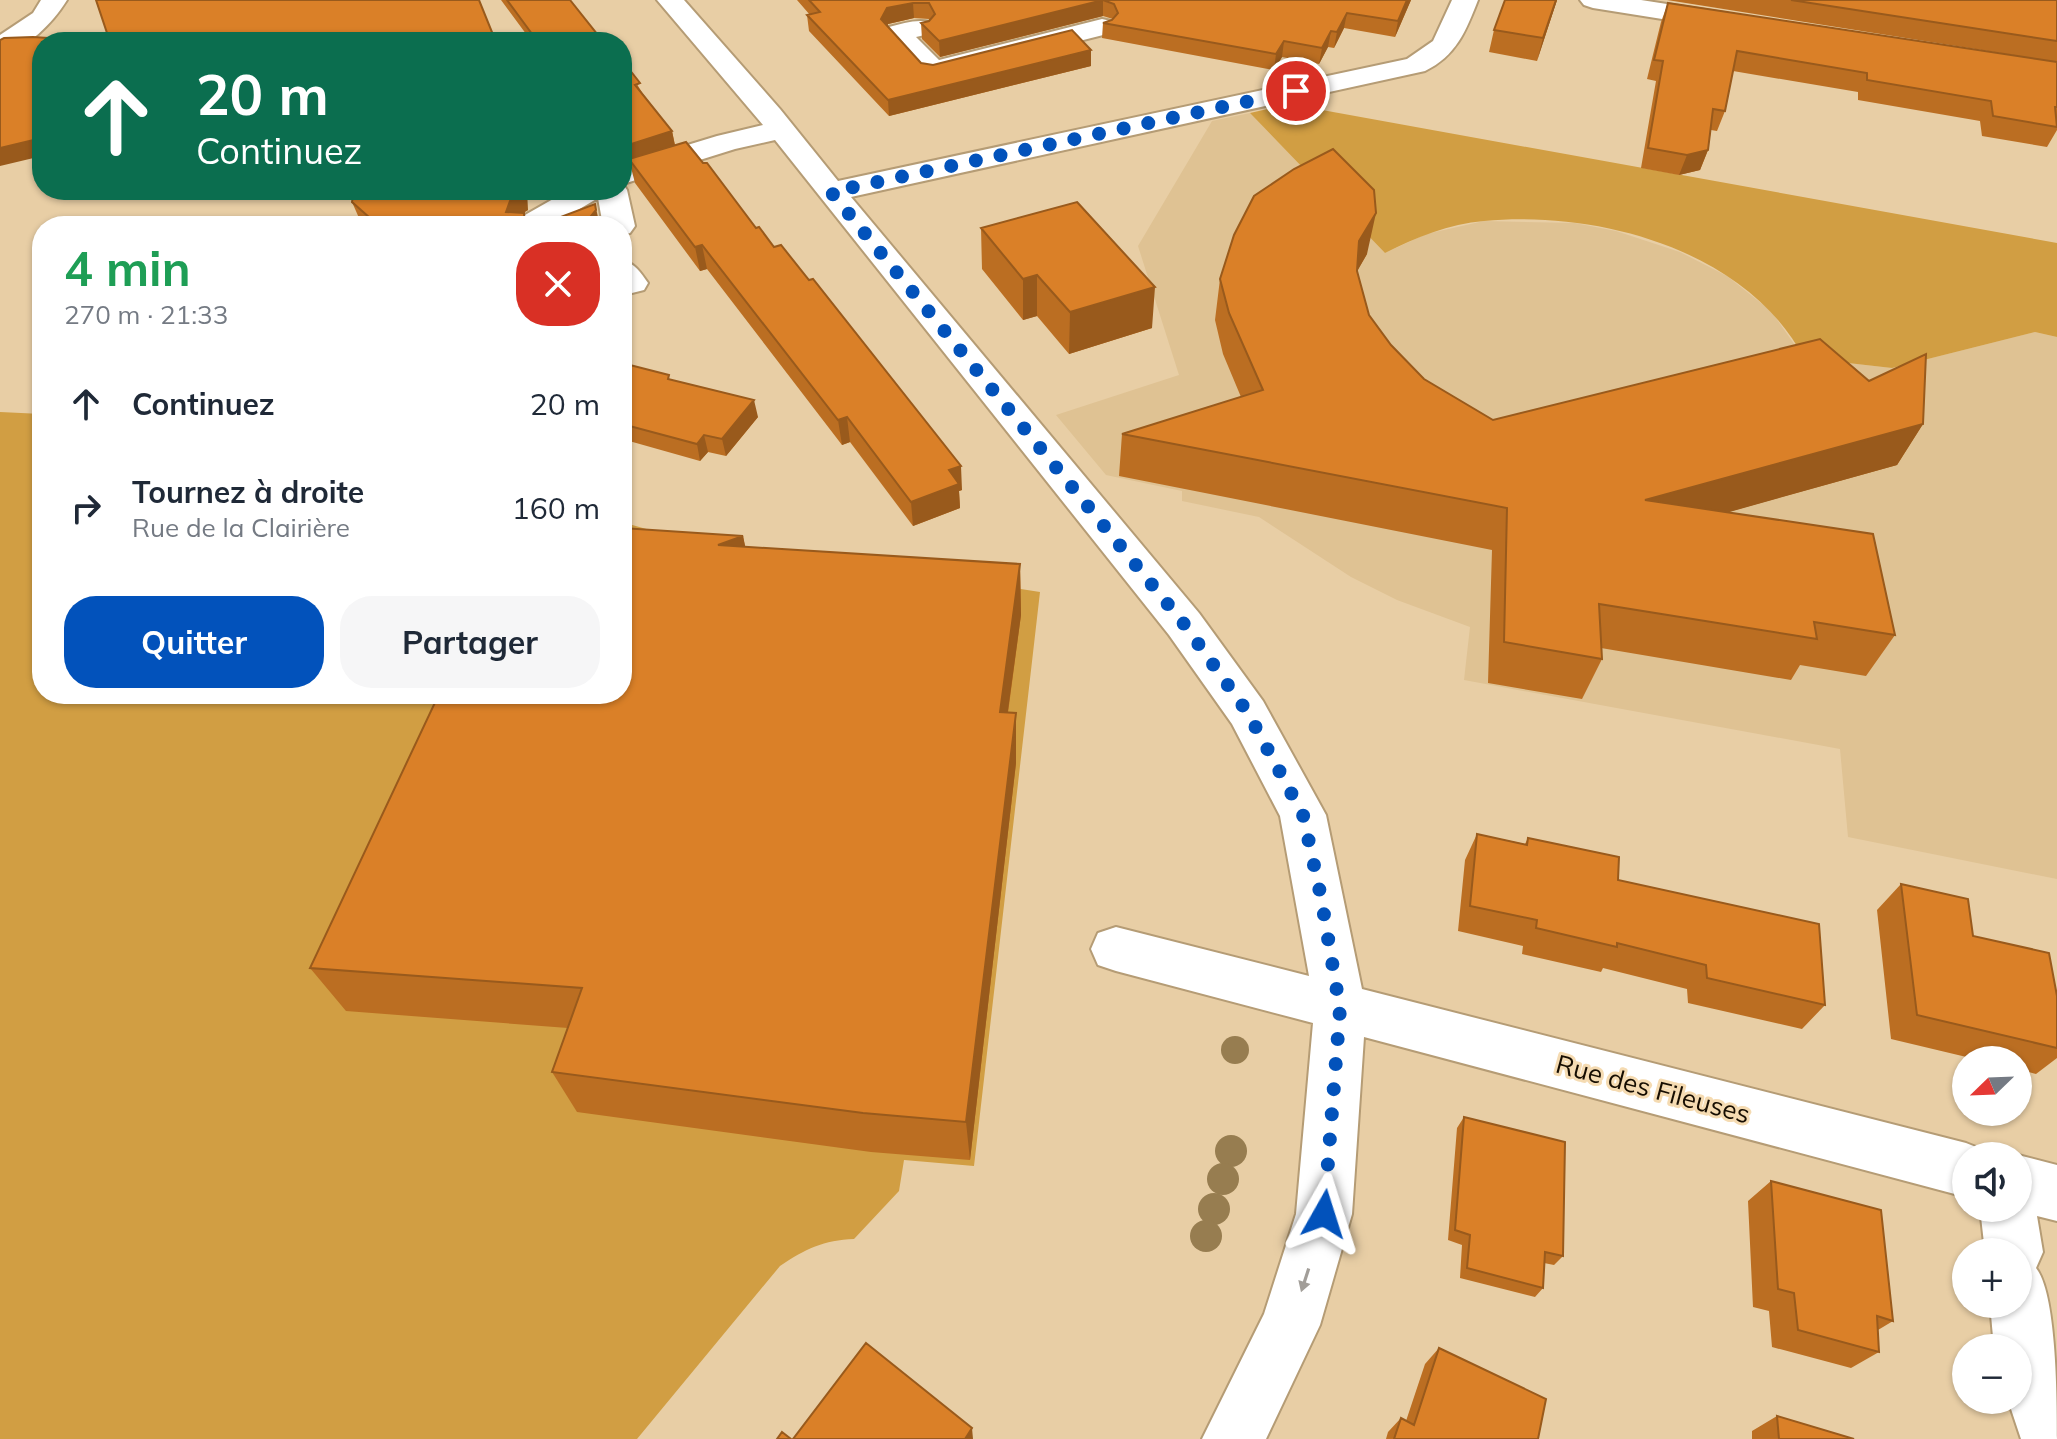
<!DOCTYPE html>
<html lang="fr">
<meta charset="utf-8">
<style>
:root{--surface:#fff;--page:#f6f6f7;--text:#1f2937;--muted:#747a83;--accent:#0252bb}
body{margin:0;font-family:Mulish,sans-serif;background:var(--page);color:var(--text);height:100vh;display:flex;flex-direction:column;font-size:30px;white-space:nowrap}
*{box-sizing:border-box;margin:0}
p{font-size:26px;color:var(--muted)}
.icon{flex:none;width:44px;height:44px;fill:none;stroke:currentColor;stroke-width:2;stroke-linecap:round;stroke-linejoin:round}
.map{position:relative;flex:1;overflow:hidden}
.drawer{position:absolute;left:32px;top:216px;width:600px;height:488px;display:flex;flex-direction:column;background:var(--surface);border-radius:32px;box-shadow:0 2px 6px #0004}
.drawer>*{flex:none}
.top-card{position:absolute;left:32px;top:32px;width:600px;height:168px;border-radius:32px;box-shadow:0 2px 6px #0004;background:#0b6e4f;color:#fff;overflow:hidden}
.needle{width:52px;rotate:247deg}
.tools{position:absolute;left:1952px;top:1046px;display:grid;gap:16px}
.tools a{display:grid;place-items:center;width:80px;height:80px;border-radius:50%;background:var(--surface);box-shadow:0 2px 6px #0004;font-size:40px}
.pin{position:absolute;display:grid;place-items:center;width:68px;height:68px;color:#fff;margin:-34px;border:4px solid #fff;border-radius:50%;box-shadow:0 2px 8px #0007}
.me{position:absolute;width:88px;margin:-44px;rotate:6deg;stroke-linejoin:round;filter:drop-shadow(0 0 6px #0008)}
.turn{display:flex;align-items:center;gap:28px;height:168px;padding:0 32px;font-size:36px}
.turn .icon{width:104px;height:104px;stroke-width:2.5}
.turn b{display:block;font-size:56px;line-height:68px}
.round{display:grid;place-items:center;flex:none;width:84px;height:84px;border-radius:32px;background:var(--page)}
.overview{display:flex;align-items:center;justify-content:space-between;height:136px;padding:0 32px}
h1{font-size:48px;font-weight:700;line-height:60px;color:#1e9e55}
.action{display:flex;gap:16px;margin-top:auto;padding:16px 32px}
.action a{flex:1;height:92px;border-radius:32px;background:var(--accent);color:#fff;font-size:32px;font-weight:700;line-height:92px;text-align:center}
.action a+a{background:var(--page);color:var(--text)}
ul{padding:0;list-style:none}
li{display:flex;align-items:center;gap:24px;height:104px;padding:0 32px}
li div{flex:1}
li b{display:block;font-size:30px}
li em{font-style:normal}
.map>svg:first-child{display:block}
.built{fill:#dfc293}
.green{fill:#d19e43}
.lines{fill:none;stroke-linecap:round;stroke-linejoin:round}
.minor-casing{stroke:#b59c75;stroke-width:4}
.minor{fill:#fff;fill-rule:evenodd}
.tree{fill:#977d50}
.wall{fill:#bb6e22}
.shaded-wall{fill:#995a1c}
.building{fill:#da8028;stroke:#995a1c;stroke-width:2}
.oneway{fill:#a29e99}
.route{stroke:#0252bb;stroke-width:14;stroke-dasharray:0 25.2}
.labels{text-anchor:middle;stroke-width:6;stroke-linejoin:round;paint-order:stroke}
.near-street-label{font-size:26px;fill:#160d01;stroke:#f5dbb2}
</style>
<div class="map">
<svg width="2057" height="1439" viewBox="0 0 2057 1439">
<rect width="100%" height="100%" fill="#e8cea5"/>
<path class="built" d="M1250 113 1385 253 1426 234 1484 221 1575 223 1616 231 1680 252 1727 276 1771 311 1804 358 1892 368 2035 332 2057 337V879L1848 837 1840 749 1464 680 1470 627 1397 600 1351 577 1259 517 1182 501V491L1106 475 1056 415 1179 375 1138 246 1212 121Z"/>
<path class="green" d="M1289 104 2057 243V337L2035 332 1892 368 1804 358C1747 250 1598 210 1484 221 1449 224 1416 237 1385 253L1250 113Z
M0 412 42 414V694H622V522L660 533 1040 592 974 1166 904 1160 899 1191 854 1239C824 1240 805 1249 780 1266L637 1439H0Z"/>
<g class="lines">
<g class="minor-casing">
<path id="minor" d="M41 0H67C52 24 28 48 0 55V35L33 13Z
M657 0H684L780 109 838 181 1407 59 1433 41 1452 0H1478C1466 31 1456 56 1425 71L851 197 1199 613 1263 701 1326 815 1362 989 1966 1143 1986 1151 1988 1156H1966V1197L1364 1037 1352 1214 1320 1325 1266 1439H1202L1264 1314 1296 1214 1313 1023 1116 971 1098 965 1091 949 1098 933 1116 927 1309 976 1280 816 1232 724 1169 635 775 140 735 149 623 184 627 190 635 226 630 233 622 235V226H603L598 198 551 226H513L518 219 569 190H622V165L717 136 763 125Z
M1580 0H1641L1725 13 1734 15 1738 21 1734 27 1725 29 1593 8 1584 5Z
M1102 19 1111 21 1115 27 1111 33 933 78 923 76 885 33 889 27C902 24 916 19 929 22L933 28 929 34 916 37 939 60Z
M622 260C636 264 640 272 648 283L644 290 632 293 622 290Z
M2018 1155 2057 1165V1221L2037 1216 2043 1252 2036 1268C2057 1294 2057 1402 2057 1439H2021L2008 1400H2018V1348H1994L1990 1304H2018V1252H1985L1980 1208H2018Z"/>
</g>
<use href="#minor" class="minor"/>
</g>
<g class="tree">
<circle cx="1235" cy="1050" r="14"/>
<circle cx="1231" cy="1151" r="16"/>
<circle cx="1223" cy="1179" r="16"/>
<circle cx="1214" cy="1209" r="16"/>
<circle cx="1206" cy="1236" r="16"/>
</g>
<path class="wall" d="M501 0H570L598 35 608 42H532Z
M797 0H1411L1395 37 1344 28 1334 48 1328 47 1319 64 1282 57 1274 70 1102 38 1103 23 1113 19 1103 16 940 57 922 39 921 23 929 21V19L914 18 888 24 887 26 921 63 933 65 1091 66 889 116 809 31 807 15H810Z
M1557 0 1537 61 1489 52 1494 30Z
M1667 0H2057V130L2047 147 1982 136 1980 121 1858 100V92L1733 71 1725 111 1717 131 1711 130 1708 150 1700 170 1679 175 1641 168 1656 81 1647 79 1661 22 1668 3 2013 55Z
M622 60 643 94 672 131 675 145 756 228 962 490 959 491 960 508 913 526 850 442 842 445 707 269 700 271 635 183 629 160 622 162Z
M352 202 528 210 523 213 528 226H367L359 218Z
M981 228 1152 328 1069 354 1037 316 1023 320 982 269Z
M1367 254 1357 271 1369 315 1391 345 1424 379 1493 420 1869 381 1923 424 1897 465 1728 512 1895 635 1866 676 1800 665 1791 680 1601 648 1602 659 1582 699 1488 683 1492 550 1119 476 1122 434 1241 397 1223 354 1215 320 1220 279Z
M622 363 670 380 758 417 726 456 708 452 700 461 622 439Z
M743 536 745 547 1020 564 1021 615 1008 713 1016 763 970 1160 871 1152 577 1112 552 1072 568 1028 346 1011 310 968Z
M1477 834 1525 844 1528 838 1618 880 1825 1005 1802 1029 1688 1003 1687 989 1603 968 1601 972 1522 954 1523 946 1458 931 1465 860Z
M1901 884 2057 996V1058L2036 1074 2018 1069V1060H1979L1891 1039 1877 910Z
M1464 1117 1563 1256 1554 1265 1544 1263 1543 1288 1535 1297 1460 1278 1462 1245 1448 1240 1457 1128Z
M1771 1181 1893 1321 1878 1330 1879 1352 1851 1368 1772 1347 1769 1311 1753 1307 1748 1201Z
M1439 1348 1538 1439H1386L1388 1432 1401 1418 1406 1421 1425 1364Z
M1777 1416 1854 1439H1752V1431Z"/>
<path class="shaded-wall" d="M1103 0V16L940 57 939 41Z
M1407 0H1411L1395 37 1398 21Z
M1556 0H1557L1537 61 1543 38Z
M913 3 914 18 888 24 883 35 881 19 887 8Z
M1347 13 1344 28 1334 48 1337 32Z
M1331 31 1328 47 1319 64 1322 48Z
M1284 41 1282 57 1274 70 1276 54Z
M1091 50V66L889 116 888 100Z
M672 131 675 146 622 162V147Z
M42 138V156L0 166V148Z
M1708 150 1700 170 1679 175 1687 155Z
M523 190H527L528 210 516 217 506 212 510 201Z
M595 204 600 226H583Z
M1376 213 1367 254 1351 282 1359 241Z
M702 245 707 269 700 271 695 247Z
M1037 275V316L1023 320V279Z
M1155 287 1152 328 1069 354 1070 312Z
M754 400 758 417 726 456 722 439Z
M847 417 850 442 842 445 838 420Z
M1923 424 1897 465 1626 541 1645 500Z
M704 435 708 452 700 461 697 444Z
M961 466 962 490 959 491 960 508 913 526 911 502 949 470Z
M743 536 754 587 718 545Z
M1020 564 1021 615 1001 761 1000 712Z
M1016 713V763L970 1160 966 1122Z
M972 1428 973 1439H965Z"/>
<path class="building" d="M96 0H479L496 42H42V138L0 148V40L4 38 33 37 110 42Z
M507 0H570L598 35 602 34 608 42H538Z
M809 0H1407L1398 21 1347 13 1337 32 1331 31 1322 48 1284 41 1276 54 1103 23 1112 20 1118 13 1114 4 1103 0 939 41 921 23 929 21 935 14 929 3H913L887 8 881 19 921 63 933 65 1072 30 1091 50 888 100 807 15 820 12Z
M1505 0H1556L1543 38 1494 30Z
M1791 0H2057V41Z
M1668 3 2057 62V107H2055L2057 127 1993 116 1991 101 1867 80V73L1737 51 1725 111 1713 109 1708 150 1687 155 1648 148 1663 61 1654 60Z
M622 60 640 83 635 85 672 131 622 147Z
M686 142 703 163H707L756 228 759 227 774 247 781 245 809 280 813 279 961 466 949 470 959 484 911 502 847 417 838 420 702 245 695 247 629 159Z
M1333 149 1374 190 1376 213 1359 241 1357 271 1369 315 1391 345 1424 379 1493 420 1820 339 1869 381 1926 354 1923 424 1645 500 1873 534 1895 635 1814 622 1817 639 1599 604 1602 659 1504 642 1507 508 1122 434 1263 390 1229 313 1220 279 1234 235 1254 196 1294 169Z
M354 190H523V194L510 201 506 212 524 213 525 226H379L352 202Z
M1077 202 1155 287 1070 312 1037 275 1023 279 981 228Z
M595 204 596 210 583 226H537Z
M622 363 669 375 668 379 754 400 722 439 704 435 697 444 622 424Z
M622 528 743 536 718 545 1020 564 1000 712 1016 713 966 1122 863 1113 552 1072 582 988 310 968 439 694H622Z
M1477 834 1527 845 1528 838 1619 857 1618 880 1819 924 1825 1005 1707 978 1706 965 1617 943V947L1536 928 1537 920 1470 906Z
M1901 884 1968 899 1973 936 2049 953 2057 996V1048L1917 1015Z
M1464 1117 1565 1142 1563 1256 1545 1252 1543 1288 1467 1268 1470 1235 1455 1230Z
M1771 1181 1881 1210 1893 1321 1877 1316 1879 1352 1798 1330 1794 1293 1778 1289Z
M866 1343 972 1428 965 1439H793Z
M1439 1348 1546 1399 1538 1439H1394L1401 1418 1414 1425Z
M1777 1416 1854 1439H1779Z
M782 1432 791 1439H777Z"/>
<defs><path id="oneway-solid" d="M-6-.8H1V-3.2L6.5 0L1 3.2V.8H-6Z" transform="scale(2)"/></defs>
<use class="oneway" href="#oneway-solid" transform="translate(1305 1280) rotate(108)"/>
<g class="lines">
<path class="route" d="M1296 91 831 192 1184 624 1248 713 1303 815 1321 897 1340 1009 1324 1214"/>
</g>
<g class="labels">
<g class="near-street-label">
<text transform="translate(1653 1089) rotate(15)" y="9">Rue des Fileuses</text>
</g>
</g>
</svg>
<div class="tools">
<a><svg class="needle" viewBox="-14 -14 28 28"><path d="M0-13l5 13h-10z" fill="#e53935"/><path d="M0 13l5-13h-10z" fill="#747a83"/></svg></a>
<a><svg class="icon" aria-label="sound" viewBox="0 0 24 24"><path d="M4 9h4l5-4v14l-5-4H4zM17 9q2 3 0 6"/></svg></a>
<a>+</a>
<a>−</a>
</div>
<div class="pin" style="left:1296px;top:91px;background:#d93025"><svg class="icon" aria-label="arrive" viewBox="0 0 24 24"><path d="M6 21V4h12l-3 4 3 4H6"/></svg></div>
<svg class="me" style="left:1324px;top:1214px" viewBox="-20 -20 40 40"><path d="M0-17L14 15 0 8-14 15z" fill="#0252bb" stroke="#fff" stroke-width="4"/></svg>
<div class="top-card">
<div class="turn"><svg class="icon" aria-label="ahead" viewBox="0 0 24 24"><path d="M12 20V5M6 11l6-6 6 6"/></svg><div><b>20 m</b>Continuez</div></div>
</div>
<section class="drawer">
<div class="overview"><div><h1>4 min</h1><p>270 m · 21:33</p></div><a class="round" style="background:#d93025;color:#fff"><svg class="icon" aria-label="close" viewBox="0 0 24 24"><path d="M6 6l12 12M18 6L6 18"/></svg></a></div>
<ul>
<li><svg class="icon" aria-label="ahead" viewBox="0 0 24 24"><path d="M12 20V5M6 11l6-6 6 6"/></svg><div><b>Continuez</b></div><em>20 m</em></li>
<li><svg class="icon" aria-label="right" viewBox="0 0 24 24"><path d="M7 20v-9h11M14 6l5 5-5 5"/></svg><div><b>Tournez à droite</b><p>Rue de la Clairière</p></div><em>160 m</em></li>
</ul>
<div class="action"><a>Quitter</a><a>Partager</a></div>
</section>
</div>
